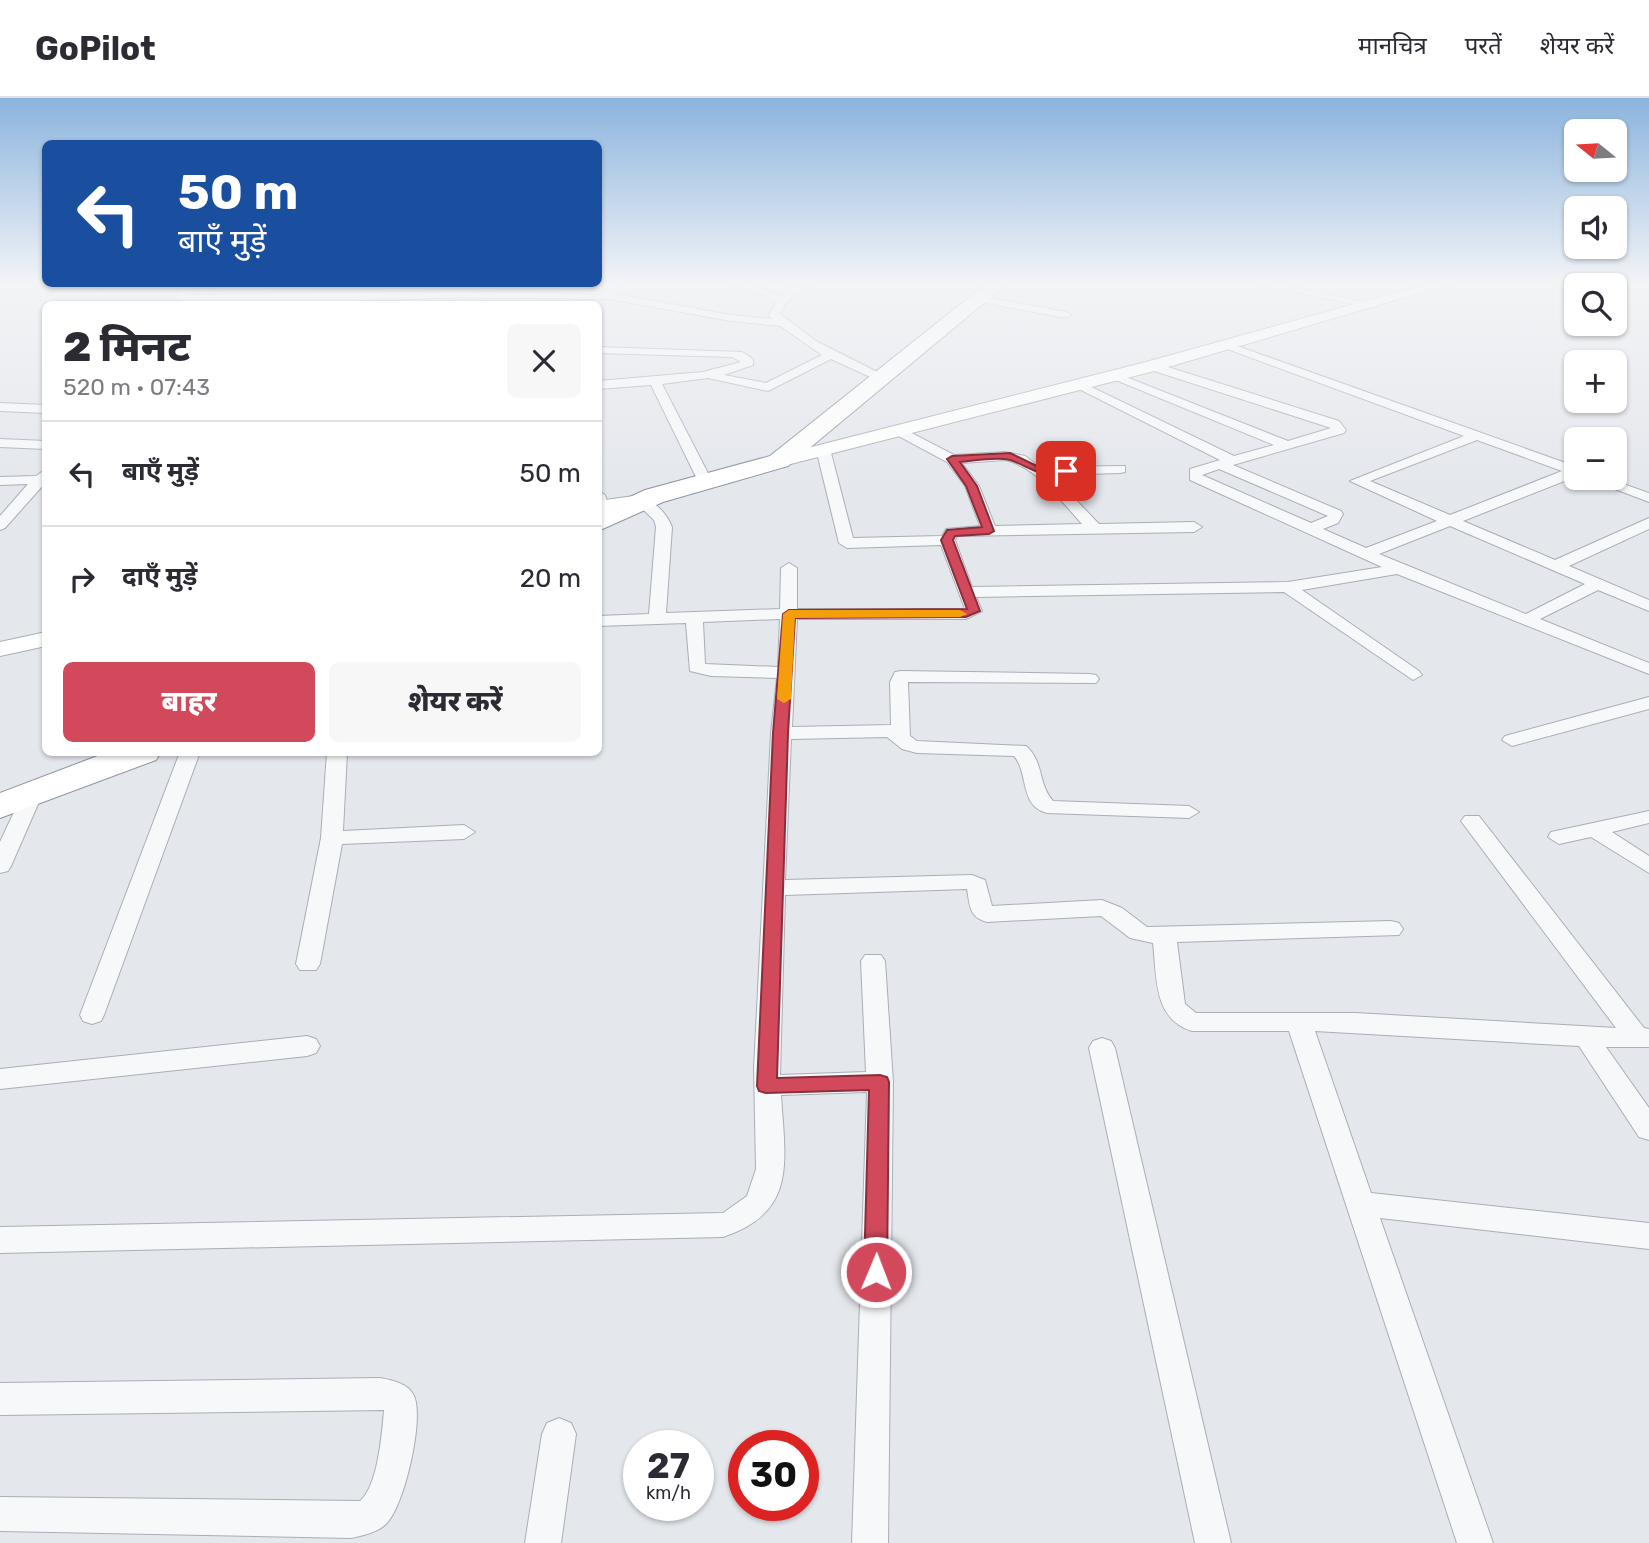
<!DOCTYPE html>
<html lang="hi">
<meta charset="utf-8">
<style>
:root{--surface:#fff;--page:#f7f7f7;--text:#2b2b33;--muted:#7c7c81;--line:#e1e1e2;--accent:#d1495b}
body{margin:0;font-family:Rubik,"Noto Sans Devanagari",sans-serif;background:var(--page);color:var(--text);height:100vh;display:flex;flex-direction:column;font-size:26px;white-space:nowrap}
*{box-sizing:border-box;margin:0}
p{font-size:23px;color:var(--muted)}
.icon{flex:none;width:38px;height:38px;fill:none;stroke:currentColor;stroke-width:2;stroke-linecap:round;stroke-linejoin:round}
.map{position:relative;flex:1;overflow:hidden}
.details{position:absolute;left:42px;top:203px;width:560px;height:455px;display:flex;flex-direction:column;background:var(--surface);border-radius:10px;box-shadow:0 2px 5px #0004}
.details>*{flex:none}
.top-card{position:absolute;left:42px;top:42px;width:560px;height:147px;border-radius:10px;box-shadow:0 2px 5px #0004;background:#1a4fa0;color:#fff;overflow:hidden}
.needle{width:46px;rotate:288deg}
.buttons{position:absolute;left:1564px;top:21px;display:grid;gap:14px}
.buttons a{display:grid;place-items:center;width:63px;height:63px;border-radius:10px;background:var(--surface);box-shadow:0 2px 5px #0004;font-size:35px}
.speed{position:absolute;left:623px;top:1332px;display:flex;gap:14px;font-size:35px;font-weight:700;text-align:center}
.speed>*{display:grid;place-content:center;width:91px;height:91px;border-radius:50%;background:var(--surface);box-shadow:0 2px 5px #0004;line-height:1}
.speed small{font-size:18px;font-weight:400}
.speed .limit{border:10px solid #d22;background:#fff;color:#111}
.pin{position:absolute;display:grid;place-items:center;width:60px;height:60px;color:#fff;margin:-30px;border-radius:14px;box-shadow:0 4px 10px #0006}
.me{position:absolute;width:77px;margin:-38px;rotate:1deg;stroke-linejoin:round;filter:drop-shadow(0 0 5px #0008)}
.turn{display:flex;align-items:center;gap:24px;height:147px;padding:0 21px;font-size:32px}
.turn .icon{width:91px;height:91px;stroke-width:2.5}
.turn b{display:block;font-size:49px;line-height:60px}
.round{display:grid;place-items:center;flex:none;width:74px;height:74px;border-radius:10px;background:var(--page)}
.headline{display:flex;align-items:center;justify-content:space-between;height:119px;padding:0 21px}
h1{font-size:42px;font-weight:800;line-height:52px}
.action{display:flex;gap:14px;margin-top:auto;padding:14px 21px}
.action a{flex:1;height:80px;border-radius:10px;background:var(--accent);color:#fff;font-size:28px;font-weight:800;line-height:80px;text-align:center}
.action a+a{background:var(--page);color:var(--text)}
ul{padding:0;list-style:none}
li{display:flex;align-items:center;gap:21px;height:105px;padding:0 21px;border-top:2px solid var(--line)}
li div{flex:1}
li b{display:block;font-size:26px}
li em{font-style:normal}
header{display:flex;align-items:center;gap:42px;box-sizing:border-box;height:98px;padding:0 35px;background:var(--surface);border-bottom:2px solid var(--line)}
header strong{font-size:33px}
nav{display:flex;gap:38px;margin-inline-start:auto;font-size:24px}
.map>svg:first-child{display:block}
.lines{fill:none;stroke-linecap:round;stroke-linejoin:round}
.street-casing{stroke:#a9aeb7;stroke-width:2}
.secondary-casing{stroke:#a9aeb7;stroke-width:2}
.highway-casing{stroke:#8b94a3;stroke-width:2}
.street{fill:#f7f8fa;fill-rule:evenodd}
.secondary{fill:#fff;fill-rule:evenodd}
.highway{fill:#fff;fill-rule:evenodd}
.route{fill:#d1495b;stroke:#882f3b;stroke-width:2}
.slow{fill:#f59e0b}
</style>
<header>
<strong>GoPilot</strong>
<nav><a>मानचित्र</a><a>परतें</a><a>शेयर करें</a></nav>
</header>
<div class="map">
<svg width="1649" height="1445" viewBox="0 0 1649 1445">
<rect width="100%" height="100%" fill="#e4e7ec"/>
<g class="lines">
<g class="street-casing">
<path id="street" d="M613 185H623L616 196 731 217 772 221 769 217 776 204 773 200 728 185H744L782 198 800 185H811L785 206 780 216 816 243 889 280 879 283 831 261 768 293 708 280 662 286 712 383 705 387 698 383 651 287 598 291V283L703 274 741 264 732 259 598 255V249L742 254 753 261V267L724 277 766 285 822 257 780 228 731 223 609 201 460 199 280 206 281 204 181 203 176 200C179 189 192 185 202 186L188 197 460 193 601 197Z
M1252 185H1273L1378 207 1373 210Z
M77 186H117C108 191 86 191 77 186Z
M979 198 1066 214 1071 217 1066 220 975 203V199Z
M1226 244 1577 369V378L1463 423 1555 462 1649 420V431L1569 468 1649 502V513L1598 492 1540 521 1649 565V576L1397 476 1302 492 1419 573 1422 577 1413 582 1284 494 976 499 982 513 966 521H797L792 629 891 627 890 584 895 574 901 573 1090 576 1096 577 1099 581 1096 585 908 584 910 638 917 643 1026 648C1044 663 1038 687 1053 703L1189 708 1199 714 1189 720 1047 715C1019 708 1029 675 1014 658L917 655 902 651 887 639 791 641 785 782 972 777 985 782 992 808 1102 802 1122 810 1147 829 1391 823 1399 825 1403 831 1399 837 1177 844 1185 906 1196 915H1355L1616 930 1461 723 1465 718H1479L1644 930 1649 931V949H1606L1649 1010V1042L1639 1039 1579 948 1315 933 1371 1095 1649 1125V1151L1380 1120 1493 1445H1457L1289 933H1192C1153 921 1157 879 1153 845L1130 840 1101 818 987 824C969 819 970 808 967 791L785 797 780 977 866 974 861 863 865 857H881L885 863 893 984 888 1445H852L867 994 781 997C785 1063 798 1114 723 1139L0 1155V1129L723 1115 747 1098 756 1071 754 970 771 635 777 580 711 578 690 573 686 525 598 528V518L649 516 656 429 654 422 634 403 641 399C655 403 667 416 672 429L666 515 780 511 781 470 789 465 797 470V511H965L941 447 847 450 839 445 816 351 823 347 830 351 853 440 942 438 946 431 980 428 965 388 947 364 893 335 891 332 898 328 954 357 1005 354 1025 358 1040 369 1125 368V374L1120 375 1052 377 1099 426 1194 424 1202 429 1194 434 957 438 955 442 972 489 1288 484 1382 469 1190 382V371L1220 362 1069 286 1079 283 1234 358 1274 347 1106 278 1116 275 1288 343 1331 330 1148 271 1146 268 1152 264 1339 323 1346 332 1344 335 1233 367 1341 413 1343 416 1338 425 1323 431 1366 450 1437 423 1350 383 1464 338 1222 249 1220 247ZM1477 342 1562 373 1450 417 1370 383ZM1005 362C1037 369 1061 403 1082 426L995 428 979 388 962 365ZM1219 371 1328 418 1311 425 1202 377ZM1450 428 1585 486 1526 516 1379 456ZM780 521 778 569 705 566 703 524Z
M0 305 46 307V315L0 313Z
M0 341 46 343V351L0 349Z
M46 371V384L5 430 0 432V418L28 386 0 387V379L36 378Z
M1586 380H1606L1649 395V404Z
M598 393 605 397 609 409 607 412 598 413Z
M1649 599V611L1512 648 1502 642 1505 638Z
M180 654H200L104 917 101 923 92 926 83 923 80 917Z
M327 654H347L343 733 464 727 475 734 464 741 342 746 320 866 316 872H300L296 866 321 740Z
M32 691 42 697 11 768 8 773 0 775V744L22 697Z
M1649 713V725L1612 734 1649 758V775L1591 739 1559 746 1548 739 1551 734Z
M307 938 316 941 320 948 316 955 307 958 0 991V971Z
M1102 940 1111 943 1115 950 1231 1445H1195L1089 950 1093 943Z
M380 1280C391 1282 407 1285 413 1296 426 1316 404 1410 386 1426 378 1434 362 1438 351 1440L0 1433V1399L360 1403C378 1388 382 1335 384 1312L0 1317V1285Z
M559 1320 571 1325 576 1336 561 1445H525L542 1336 547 1325Z"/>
</g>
<g class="secondary-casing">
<path id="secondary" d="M1430 185H1453L1158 272 779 369 769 363 772 359 1146 264Z
M641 397 651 403 648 407 598 415V403Z
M46 534V548L0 558V544Z"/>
</g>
<g class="highway-casing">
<path id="highway" d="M987 185H1008L788 368 663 404 598 433V414L645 392 770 358Z
M108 654H161L156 662 0 720V695Z"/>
</g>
<use href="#street" class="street"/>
<use href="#secondary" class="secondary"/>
<use href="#highway" class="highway"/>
</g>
<linearGradient id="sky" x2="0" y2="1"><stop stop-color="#8bb4dd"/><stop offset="0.48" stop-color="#f3f4f6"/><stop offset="1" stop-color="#f3f4f6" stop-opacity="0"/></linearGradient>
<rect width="1649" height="387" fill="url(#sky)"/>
<path class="route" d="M1010 355 1041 370 1066 369 1072 373C1051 387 1029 368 1010 362 996 358 974 363 960 364L977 388 994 433 989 436 955 438 953 442 980 513 966 519 795 520 788 635 777 980 880 977 887 979 889 984 887 1174 884 1181 876 1184 868 1181 864 1174 869 992 766 995 759 993 757 988 773 635 783 516 789 512 967 511 941 442 947 432 982 429 966 388 947 361 952 358Z"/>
<path class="slow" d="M789 512H960L967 516 960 519 795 520 791 601 784 605 777 601 783 516Z"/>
</svg>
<div class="buttons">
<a><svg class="needle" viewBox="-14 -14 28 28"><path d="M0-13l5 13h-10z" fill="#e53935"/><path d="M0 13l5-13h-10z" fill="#7c7c81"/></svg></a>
<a><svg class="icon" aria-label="sound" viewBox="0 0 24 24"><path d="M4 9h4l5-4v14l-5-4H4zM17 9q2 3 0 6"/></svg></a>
<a><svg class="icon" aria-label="search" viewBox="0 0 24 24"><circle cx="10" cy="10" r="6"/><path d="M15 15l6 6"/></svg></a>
<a>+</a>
<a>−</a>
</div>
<div class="speed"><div>27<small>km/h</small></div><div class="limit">30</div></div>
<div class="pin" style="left:1066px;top:373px;background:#d93025"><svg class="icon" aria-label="arrive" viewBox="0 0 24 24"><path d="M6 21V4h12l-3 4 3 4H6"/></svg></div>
<svg class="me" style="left:876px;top:1174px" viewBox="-20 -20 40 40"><circle r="17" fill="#d1495b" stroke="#fff" stroke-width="3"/><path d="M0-11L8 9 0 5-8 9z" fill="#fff"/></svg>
<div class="top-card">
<div class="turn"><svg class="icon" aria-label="left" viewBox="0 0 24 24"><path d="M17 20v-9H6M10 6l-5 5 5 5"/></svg><div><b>50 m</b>बाएँ मुड़ें</div></div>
</div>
<section class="details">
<div class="headline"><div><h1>2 मिनट</h1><p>520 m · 07:43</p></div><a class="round"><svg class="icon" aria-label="close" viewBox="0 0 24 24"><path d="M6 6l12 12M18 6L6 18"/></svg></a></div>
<ul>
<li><svg class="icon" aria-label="left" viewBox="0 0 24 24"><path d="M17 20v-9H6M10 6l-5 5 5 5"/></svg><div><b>बाएँ मुड़ें</b></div><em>50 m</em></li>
<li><svg class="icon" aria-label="right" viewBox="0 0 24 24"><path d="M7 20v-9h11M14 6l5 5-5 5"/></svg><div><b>दाएँ मुड़ें</b></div><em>20 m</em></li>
</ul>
<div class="action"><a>बाहर</a><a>शेयर करें</a></div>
</section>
</div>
